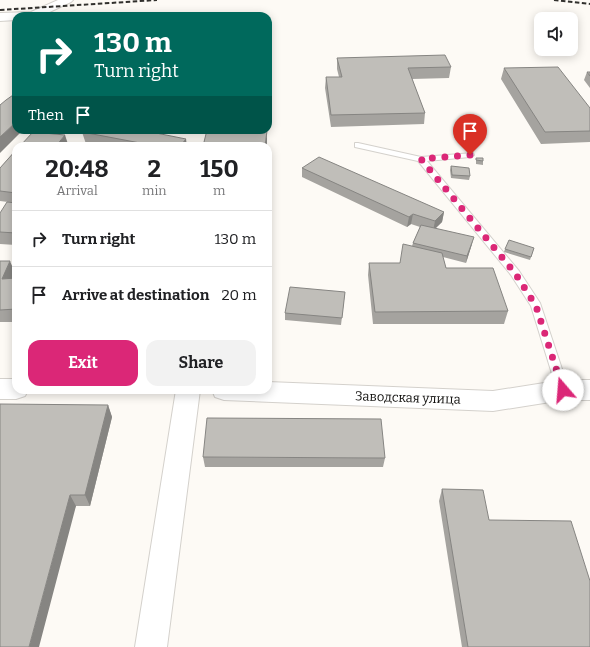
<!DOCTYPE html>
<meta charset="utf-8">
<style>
:root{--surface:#fff;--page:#f2f2f2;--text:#202124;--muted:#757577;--line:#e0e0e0;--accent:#db2777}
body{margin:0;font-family:Bitter,serif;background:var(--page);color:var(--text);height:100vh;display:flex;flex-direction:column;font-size:15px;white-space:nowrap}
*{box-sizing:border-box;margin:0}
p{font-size:13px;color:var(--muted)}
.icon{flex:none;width:22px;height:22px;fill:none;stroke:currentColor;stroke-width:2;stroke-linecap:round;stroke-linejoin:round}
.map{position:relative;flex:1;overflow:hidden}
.panel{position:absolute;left:12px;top:142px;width:260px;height:252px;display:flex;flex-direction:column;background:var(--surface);border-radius:12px;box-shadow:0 2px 10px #0003}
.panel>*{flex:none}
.banner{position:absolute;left:12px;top:12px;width:260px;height:122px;border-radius:12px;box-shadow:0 2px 10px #0003;background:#00695c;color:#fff;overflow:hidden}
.tools{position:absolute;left:534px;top:12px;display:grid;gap:8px}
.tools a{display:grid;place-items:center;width:44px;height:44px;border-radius:8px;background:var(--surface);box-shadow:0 2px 10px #0003;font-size:20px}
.pin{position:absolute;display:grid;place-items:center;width:34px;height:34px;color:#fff;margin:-41px -17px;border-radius:50% 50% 50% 0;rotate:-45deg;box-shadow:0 0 4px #0007}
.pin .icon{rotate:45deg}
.me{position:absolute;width:44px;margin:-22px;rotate:342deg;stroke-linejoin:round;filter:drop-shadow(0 0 3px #0008)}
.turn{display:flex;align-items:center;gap:14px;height:84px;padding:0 16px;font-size:18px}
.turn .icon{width:52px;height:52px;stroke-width:2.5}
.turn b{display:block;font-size:28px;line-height:34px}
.then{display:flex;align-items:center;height:38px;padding:0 16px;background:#0003;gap:8px;font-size:15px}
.eta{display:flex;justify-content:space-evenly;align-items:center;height:68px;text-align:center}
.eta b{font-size:24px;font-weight:700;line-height:28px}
.action{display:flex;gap:8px;margin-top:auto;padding:8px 16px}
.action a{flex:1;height:46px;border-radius:12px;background:var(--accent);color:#fff;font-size:16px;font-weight:700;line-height:46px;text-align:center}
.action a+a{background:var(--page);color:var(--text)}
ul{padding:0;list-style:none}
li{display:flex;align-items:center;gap:12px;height:56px;padding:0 16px;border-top:1px solid var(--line)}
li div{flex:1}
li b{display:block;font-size:15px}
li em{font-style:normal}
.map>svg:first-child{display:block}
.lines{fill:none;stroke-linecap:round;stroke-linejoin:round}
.service-casing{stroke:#d4d1cc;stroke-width:2}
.minor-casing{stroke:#d4d1cc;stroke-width:2}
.service{fill:#fff;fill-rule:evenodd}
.minor{fill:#fff;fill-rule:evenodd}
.rail{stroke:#31302d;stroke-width:2;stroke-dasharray:4.5 2.5;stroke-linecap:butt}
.wall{fill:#a5a39f}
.shaded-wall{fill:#868582}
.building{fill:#c0beb9;stroke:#868582}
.route{stroke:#db2777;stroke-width:7;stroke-dasharray:0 12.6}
.labels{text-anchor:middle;stroke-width:3;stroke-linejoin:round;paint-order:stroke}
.street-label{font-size:13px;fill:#0f0e0c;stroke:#fff}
</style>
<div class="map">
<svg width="590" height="647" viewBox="0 0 590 647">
<rect width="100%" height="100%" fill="#fdfaf5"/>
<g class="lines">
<g class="service-casing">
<path id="service" d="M355 143H358L421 157 473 153 474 155 470 157 427 161 519 271 540 303 569 390 567 393 563 395 559 393 557 390 531 306 511 275 418 161 355 147Z"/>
</g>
<g class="minor-casing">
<path id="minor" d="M58 0H73L71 2 41 16H16V20L0 21V13L31 12Z
M0 379H16V390H28L25 396 16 399H0Z
M563 380H590V400H563L493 411 224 400 215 397 212 390H268V382L493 391Z
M176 390H200L167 647H135Z"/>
</g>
<use href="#service" class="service"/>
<use href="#minor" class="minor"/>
<path class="rail" d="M554 0 590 4
M0 10 157 0"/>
</g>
<path class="wall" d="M337 58 451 67 449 78 412 79 425 113 424 124 331 127 325 88 326 77H339L337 69Z
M504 68 590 108V142L541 144 501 79Z
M587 72H590V88L584 80Z
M82 130H141L187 146H98L86 144 82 132 84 130Z
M16 150V203L0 201V168Z
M476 158 483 161V165L476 164Z
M451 166 470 176 469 180 451 178 450 170Z
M302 168 444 212 442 222 435 228 472 244 466 263 443 257 446 268 508 311 504 324H373L368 275 369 263H400L412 246 413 243 420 227 411 224 407 227 302 177Z
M16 203V245L0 244V232Z
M534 248 530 260 504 252 505 249Z
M0 261 15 273 13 278H16V322H0Z
M345 292 341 325 285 320V313Z
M108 405 112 417 90 506H76L0 647Z
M203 457 385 458 383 467H205Z
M442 489 489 520 590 647H462L439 501Z"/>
<path class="shaded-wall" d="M16 122V130H23L0 153V137Z
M267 131V146H265Z
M65 135 68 144 67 146H56Z
M186 139 187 146H180Z
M444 212 442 222 433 231 435 221Z
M413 214 411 224 407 227 409 217Z
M474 237 472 244 466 263 467 256Z
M10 261 15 273 8 291 2 279Z
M108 405 112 417 90 506 85 495Z
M70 495 76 506 39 647H29Z"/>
<path class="building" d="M445 55 451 67 408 68 425 113 331 115 326 77H342L337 58Z
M558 67 590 108V131L545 132 504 68Z
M587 72H590V76Z
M16 93V122L0 137V105L6 100Z
M84 130H141L186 139 180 146H156L82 132Z
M207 130 267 131 265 146H203Z
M33 132 65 135 56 146H20Z
M16 150V193L0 191V168Z
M319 157 444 212 435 221 413 214 409 217 302 168Z
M476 158H483V161L476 160Z
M451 166 469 168 470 176 452 175Z
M7 202 16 203V233L0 232V213Z
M421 225 474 237 467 256 413 243Z
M509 240 534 248 531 257 505 249Z
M403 244 442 253 446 268H493L508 311 375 312 369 263H400Z
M0 261H10L2 279 16 278V309L0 310Z
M290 287 345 292 342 318 285 313Z
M0 404 108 405 85 495H70L29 647H0Z
M207 418 381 419 385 458 203 457Z
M442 489 483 490 489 520 571 521 590 581V647H468Z"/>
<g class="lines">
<path class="route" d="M470 155 421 159 515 273 536 306 563 390"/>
</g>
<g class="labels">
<g class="street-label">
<text transform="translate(408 397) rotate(2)" y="5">Заводская улица</text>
</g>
</g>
</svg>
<div class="tools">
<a><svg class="icon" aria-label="sound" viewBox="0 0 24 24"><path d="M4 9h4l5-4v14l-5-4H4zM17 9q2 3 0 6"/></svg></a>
</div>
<div class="pin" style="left:470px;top:155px;background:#d93025"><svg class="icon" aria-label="arrive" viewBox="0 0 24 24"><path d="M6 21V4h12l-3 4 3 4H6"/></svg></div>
<svg class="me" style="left:563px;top:390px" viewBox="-20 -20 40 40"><circle r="19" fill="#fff"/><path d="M0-13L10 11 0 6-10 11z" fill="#db2777"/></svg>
<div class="banner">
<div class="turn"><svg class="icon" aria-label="right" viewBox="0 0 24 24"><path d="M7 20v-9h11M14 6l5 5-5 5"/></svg><div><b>130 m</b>Turn right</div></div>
<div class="then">Then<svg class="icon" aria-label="arrive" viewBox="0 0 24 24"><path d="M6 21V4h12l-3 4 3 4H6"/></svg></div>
</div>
<section class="panel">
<div class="eta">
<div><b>20:48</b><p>Arrival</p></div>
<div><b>2</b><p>min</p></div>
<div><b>150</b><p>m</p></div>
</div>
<ul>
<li><svg class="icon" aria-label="right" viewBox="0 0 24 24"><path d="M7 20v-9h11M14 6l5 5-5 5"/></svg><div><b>Turn right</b></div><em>130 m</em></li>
<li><svg class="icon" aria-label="arrive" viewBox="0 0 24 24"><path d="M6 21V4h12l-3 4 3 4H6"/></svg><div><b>Arrive at destination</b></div><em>20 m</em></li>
</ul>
<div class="action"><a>Exit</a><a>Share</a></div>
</section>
</div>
